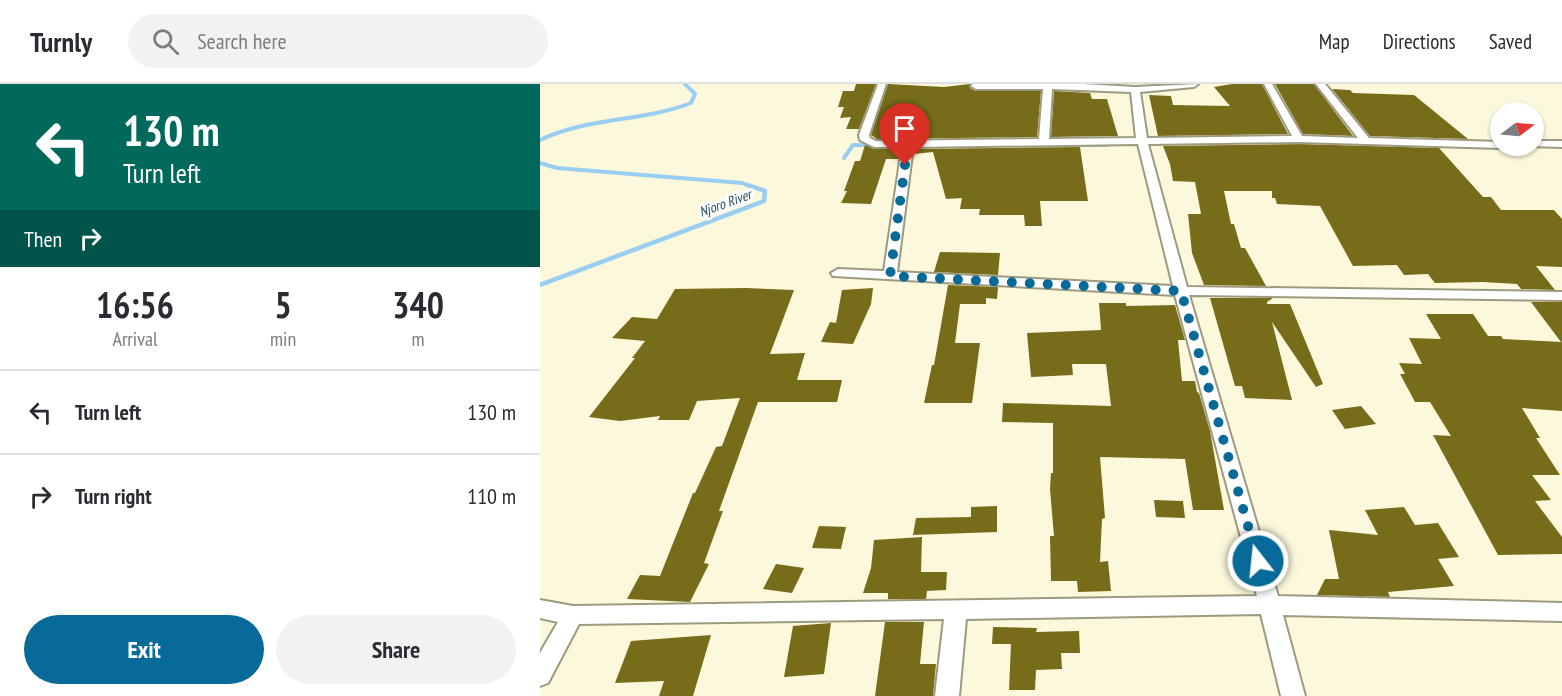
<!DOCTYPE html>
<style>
:root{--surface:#fff;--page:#f2f2f3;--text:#2b2b33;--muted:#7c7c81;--line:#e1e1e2;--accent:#086a99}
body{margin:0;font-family:"PT Sans Narrow",sans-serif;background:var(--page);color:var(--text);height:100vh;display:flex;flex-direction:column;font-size:22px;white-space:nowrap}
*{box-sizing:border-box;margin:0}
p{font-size:20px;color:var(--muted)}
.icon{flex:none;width:33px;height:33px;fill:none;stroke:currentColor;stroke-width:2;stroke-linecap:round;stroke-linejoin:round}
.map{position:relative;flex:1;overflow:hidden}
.panel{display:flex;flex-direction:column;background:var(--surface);width:540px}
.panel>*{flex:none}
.banner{background:#00695c;color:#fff;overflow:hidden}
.needle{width:39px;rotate:74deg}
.buttons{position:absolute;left:950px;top:18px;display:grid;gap:12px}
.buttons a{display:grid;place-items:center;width:54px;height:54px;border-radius:50%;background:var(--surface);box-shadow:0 2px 4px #0004;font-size:30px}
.pin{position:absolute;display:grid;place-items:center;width:51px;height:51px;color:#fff;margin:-62px -26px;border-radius:50% 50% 50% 0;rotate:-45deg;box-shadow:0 0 6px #0007}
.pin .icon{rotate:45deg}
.me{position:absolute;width:66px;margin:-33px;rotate:344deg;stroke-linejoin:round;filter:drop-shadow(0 0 4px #0008)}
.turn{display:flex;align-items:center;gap:21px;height:126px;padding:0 24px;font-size:27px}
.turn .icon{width:78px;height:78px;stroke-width:2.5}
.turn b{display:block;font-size:42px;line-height:51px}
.then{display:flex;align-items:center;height:57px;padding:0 24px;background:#0003;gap:12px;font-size:22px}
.eta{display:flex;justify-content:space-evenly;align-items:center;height:102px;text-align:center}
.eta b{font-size:36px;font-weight:800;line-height:42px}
.primary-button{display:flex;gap:12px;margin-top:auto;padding:12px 24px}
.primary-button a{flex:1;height:69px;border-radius:36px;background:var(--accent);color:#fff;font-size:24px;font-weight:800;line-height:69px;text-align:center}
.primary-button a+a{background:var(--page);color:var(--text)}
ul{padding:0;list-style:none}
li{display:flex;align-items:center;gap:18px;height:84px;padding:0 24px;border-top:2px solid var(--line)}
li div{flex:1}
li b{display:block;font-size:22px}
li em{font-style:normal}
header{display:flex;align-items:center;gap:36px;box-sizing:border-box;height:84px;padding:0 30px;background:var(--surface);border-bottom:2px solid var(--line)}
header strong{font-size:28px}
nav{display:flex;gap:33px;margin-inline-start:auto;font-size:21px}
.search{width:420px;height:54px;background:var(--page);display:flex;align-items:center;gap:15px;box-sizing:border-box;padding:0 21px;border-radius:33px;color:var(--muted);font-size:22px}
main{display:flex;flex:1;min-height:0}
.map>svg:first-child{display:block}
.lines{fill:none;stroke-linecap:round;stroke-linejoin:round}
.stream-far1{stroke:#99cef2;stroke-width:4}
.stream{stroke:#99cef2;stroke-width:4.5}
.building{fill:#766c1a}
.street-casing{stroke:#9d9a80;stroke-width:4}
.street{fill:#fff;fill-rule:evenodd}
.route{stroke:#086a99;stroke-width:10;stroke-dasharray:0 18}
.labels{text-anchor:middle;stroke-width:6;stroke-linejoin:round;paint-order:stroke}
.far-water-label{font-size:14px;font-style:italic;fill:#234b64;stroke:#fff}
</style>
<header>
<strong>Turnly</strong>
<div class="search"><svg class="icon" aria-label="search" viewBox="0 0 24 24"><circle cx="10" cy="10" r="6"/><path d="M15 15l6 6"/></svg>Search here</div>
<nav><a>Map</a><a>Directions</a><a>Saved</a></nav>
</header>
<main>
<section class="panel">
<div class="banner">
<div class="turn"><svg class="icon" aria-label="left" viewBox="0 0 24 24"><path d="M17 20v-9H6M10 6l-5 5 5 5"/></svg><div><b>130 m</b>Turn left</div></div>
<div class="then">Then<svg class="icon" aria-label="right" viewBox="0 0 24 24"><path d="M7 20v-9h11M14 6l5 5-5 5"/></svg></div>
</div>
<div class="eta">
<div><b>16:56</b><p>Arrival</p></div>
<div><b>5</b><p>min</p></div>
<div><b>340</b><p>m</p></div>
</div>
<ul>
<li><svg class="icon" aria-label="left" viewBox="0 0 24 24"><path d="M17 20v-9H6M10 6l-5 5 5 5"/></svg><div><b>Turn left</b></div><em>130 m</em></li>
<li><svg class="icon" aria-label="right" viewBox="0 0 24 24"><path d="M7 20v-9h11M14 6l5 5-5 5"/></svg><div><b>Turn right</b></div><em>110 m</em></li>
</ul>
<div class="primary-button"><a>Exit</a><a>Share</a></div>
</section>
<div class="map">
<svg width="1022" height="612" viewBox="0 0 1022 612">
<rect width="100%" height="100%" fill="#fcf8dc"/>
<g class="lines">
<path class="stream-far1" d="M0 56C48 33 102 38 151 19L155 10 145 0
M538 61H567
M304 74 313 61H336
M0 79 17 84 202 99 212 103"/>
<path class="stream" d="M0 201 224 117 225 107 208 101"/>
</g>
<path class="building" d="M316 0H336L319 45H306L311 33 300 34 304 23H298L303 7H314Z
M348 0 404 3 430 0V4L436 7H501L497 53 337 55 331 51Z
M692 0H722L748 50 618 52 609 11 631 12 633 21 690 22 674 3Z
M735 0H774L813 52 763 50Z
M792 5 810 6 813 9 874 11 928 55 830 52Z
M514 7 550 9 552 15H567L578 52 511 53Z
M759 60 899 64 943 113H951L961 126H1014L1022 135V183L996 182 1015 206 981 205 977 200 943 198 895 199 888 190 864 191 857 181 813 182 780 122 737 120 735 114H732V107H684L691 140H694L701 164H705L726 202 664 201 652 169 648 130H661L655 98 633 97 630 80 623 62Z
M325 61 334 65H359L358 75H346L331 120 301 119 307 107H304L315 77H320Z
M540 63 548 117H500L502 142H485L484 131H439L440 125H420L422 114 406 115 393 68 374 70 375 65Z
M400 168 460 169 458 191 394 188Z
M408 201 458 203 457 215 446 214V220H420L415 259H440L432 319H384L392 281H394Z
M206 204 254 206 230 270 265 269 257 296H302L297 318H218L179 427H183L164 479 169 480 150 518 87 515 100 491 120 492 153 409H155L176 363 182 362 200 314 157 317 149 336H118L120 332 80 337 49 333 95 274H92L105 257 72 254 92 233 117 235 135 205Z
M333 204 331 220 313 260 281 258 290 238 296 239 302 206Z
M670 214H733L727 218V220H750L783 300 776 303 732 238 752 316 705 314 702 302H695Z
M991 218H1022V327L982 324 1000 354H996L1020 391H992L1011 416 995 417 1022 453V470L958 471 893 351 911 352 890 318H875L860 290H865L859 279 882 280 869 254 901 255 886 230H933L948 252H961L963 255 1021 258Z
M559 219H586V222L635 221 645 256H638L642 297H655L657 308 659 309 670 347 684 426H653L645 375 560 373 565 434 562 435 560 478 568 477 571 507 538 508 537 497H511L510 452H514L510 405 511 389H513V339L462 338 463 319 571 322 566 280H532L533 291 491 293 487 249 561 246Z
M821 322 836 340 805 345 792 326Z
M614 416 643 417 645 434 616 433Z
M457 422V448L373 451 376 434 431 433V423Z
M864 423 875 441 898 439 919 473 898 475 914 502 848 508 850 513 777 511 785 495H799L789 446 838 451 825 426Z
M279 442 306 443 301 465 272 464Z
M382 453 381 488H407L406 506 387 507 386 515H348V509H323L331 484 334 456Z
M236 480 264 484 252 509 223 505Z
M345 538H384L380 580H396L393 612H335Z
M291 539 284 590 244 593 253 542Z
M453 543 497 544 496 548 539 547 540 569H521L522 585 496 586 495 606H469L471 560H452Z
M171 551 153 612H119L124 597 75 599 91 557Z"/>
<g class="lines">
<g class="street-casing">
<path id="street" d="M338 0H346L329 51 330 54 336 57 499 55 503 5H436L431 2 433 0H543L595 3 658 0 654 3 600 8 607 54 752 52 724 0H732L762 52 818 54 776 0H785L829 54 960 58V62H965L960 64 759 58 608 60 647 203 1022 208V216L649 211 738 512 1022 519V537L743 531 765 612H741L721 530 426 535 419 612H395L404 535 39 540 8 599 0 602V569L18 538 0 534V516L33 522 717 512 635 211 293 192 291 189 298 185 344 187 362 63H334L320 56 319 51ZM512 5 591 8 596 54 509 55ZM598 60 633 202 357 188 373 63Z
M993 57H1022V63L989 62H993Z"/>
</g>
<use href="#street" class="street"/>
</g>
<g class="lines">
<path class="route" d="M365 81 350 192 641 207 718 477"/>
</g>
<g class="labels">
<g class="far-water-label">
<text transform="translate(185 119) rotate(-20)" y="5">Njoro River</text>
</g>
</g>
</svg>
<div class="buttons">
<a><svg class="needle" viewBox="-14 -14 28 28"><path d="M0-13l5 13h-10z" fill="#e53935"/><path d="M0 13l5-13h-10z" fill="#7c7c81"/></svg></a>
</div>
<div class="pin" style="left:365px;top:81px;background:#d93025"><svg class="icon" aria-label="arrive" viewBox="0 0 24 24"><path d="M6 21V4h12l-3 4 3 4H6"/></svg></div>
<svg class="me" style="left:718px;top:477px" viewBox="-20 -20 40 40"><circle r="17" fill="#086a99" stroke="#fff" stroke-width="3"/><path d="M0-11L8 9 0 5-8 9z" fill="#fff"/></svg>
</div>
</main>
